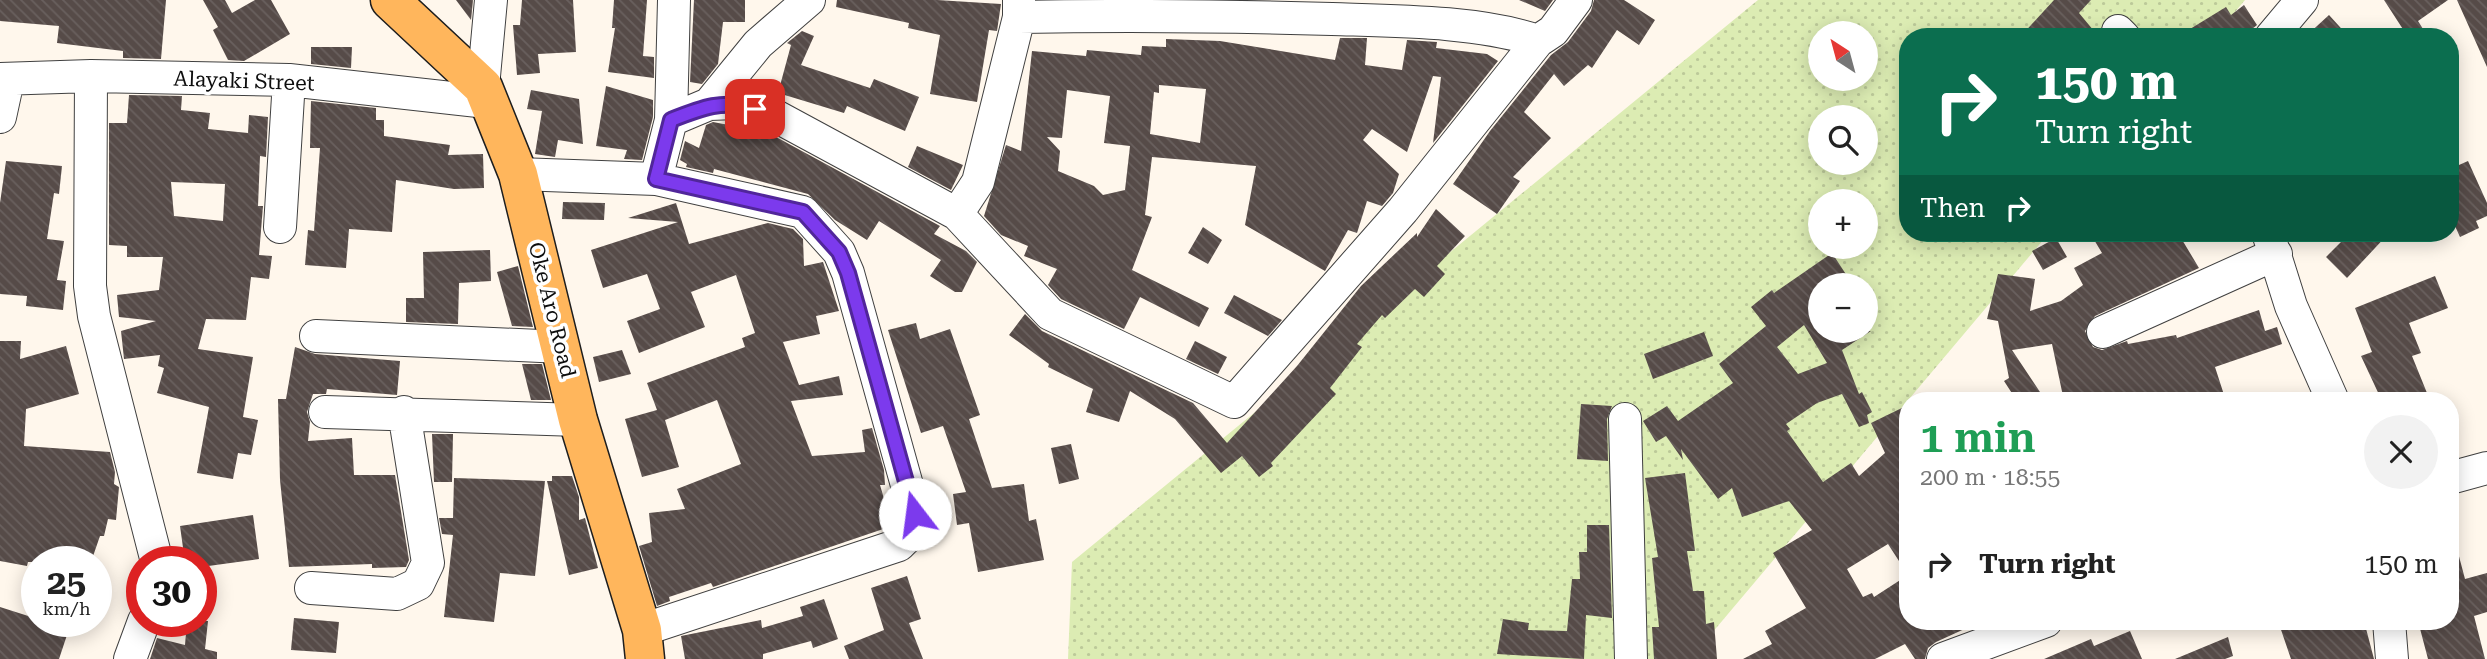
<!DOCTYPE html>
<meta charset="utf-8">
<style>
:root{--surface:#fff;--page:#f2f2f2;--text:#222;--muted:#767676}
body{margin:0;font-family:"Roboto Serif",serif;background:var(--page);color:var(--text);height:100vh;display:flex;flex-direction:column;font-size:26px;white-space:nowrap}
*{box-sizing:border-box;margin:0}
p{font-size:23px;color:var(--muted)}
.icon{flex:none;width:38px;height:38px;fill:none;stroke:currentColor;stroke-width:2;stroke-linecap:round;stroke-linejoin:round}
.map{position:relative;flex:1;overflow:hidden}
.details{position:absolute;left:1899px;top:392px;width:560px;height:238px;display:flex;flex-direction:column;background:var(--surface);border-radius:28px;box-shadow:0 4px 18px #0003}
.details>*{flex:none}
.top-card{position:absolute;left:1899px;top:28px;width:560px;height:214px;border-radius:28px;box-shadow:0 4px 18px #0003;background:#0b6e4f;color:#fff;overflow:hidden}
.needle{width:46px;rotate:324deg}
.tools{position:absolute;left:1808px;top:21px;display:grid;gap:14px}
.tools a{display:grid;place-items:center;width:70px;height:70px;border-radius:50%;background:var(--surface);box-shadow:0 4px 18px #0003;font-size:35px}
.speed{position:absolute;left:21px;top:546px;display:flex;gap:14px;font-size:35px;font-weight:700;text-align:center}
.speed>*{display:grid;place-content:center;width:91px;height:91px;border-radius:50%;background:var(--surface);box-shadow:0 4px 18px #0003;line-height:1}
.speed small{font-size:18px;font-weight:400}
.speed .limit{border:10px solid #d22;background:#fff;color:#111}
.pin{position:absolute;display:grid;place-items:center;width:60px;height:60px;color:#fff;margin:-30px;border-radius:14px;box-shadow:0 4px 10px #0006}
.me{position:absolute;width:77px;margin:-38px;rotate:345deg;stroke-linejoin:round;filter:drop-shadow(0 0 5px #0008)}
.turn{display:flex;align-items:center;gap:24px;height:147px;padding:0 21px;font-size:32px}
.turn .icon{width:91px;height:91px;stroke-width:2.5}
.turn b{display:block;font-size:49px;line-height:60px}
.then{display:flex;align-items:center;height:66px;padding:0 21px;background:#0003;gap:14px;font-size:26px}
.round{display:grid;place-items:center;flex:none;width:74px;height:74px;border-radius:37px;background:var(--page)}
.overview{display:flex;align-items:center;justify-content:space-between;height:119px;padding:0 21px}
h1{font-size:42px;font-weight:600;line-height:52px;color:#1e9e55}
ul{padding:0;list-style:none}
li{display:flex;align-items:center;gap:21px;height:105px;padding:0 21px}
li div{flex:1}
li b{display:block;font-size:26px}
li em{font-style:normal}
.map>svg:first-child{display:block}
.grass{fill:url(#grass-dots);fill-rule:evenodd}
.building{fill:url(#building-back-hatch);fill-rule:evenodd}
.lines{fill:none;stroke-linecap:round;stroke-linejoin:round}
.minor-casing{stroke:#404040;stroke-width:34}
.major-casing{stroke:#1e1e1e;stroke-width:41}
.minor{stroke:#fff;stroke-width:32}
.major{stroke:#ffb65c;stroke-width:38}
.route-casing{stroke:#51269a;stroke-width:18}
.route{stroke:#7c3aed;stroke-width:12}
.labels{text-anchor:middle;stroke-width:7;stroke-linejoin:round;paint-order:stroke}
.street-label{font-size:21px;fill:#0d0d0d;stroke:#fff}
</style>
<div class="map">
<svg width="2487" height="659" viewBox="0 0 2487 659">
<defs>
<pattern id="grass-dots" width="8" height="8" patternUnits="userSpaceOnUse" patternTransform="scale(1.75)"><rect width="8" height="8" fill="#dcecb3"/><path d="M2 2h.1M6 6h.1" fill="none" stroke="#bcc999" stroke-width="1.8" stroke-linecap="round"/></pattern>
<pattern id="building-back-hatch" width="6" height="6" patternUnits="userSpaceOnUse" patternTransform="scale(1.75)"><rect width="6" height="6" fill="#564b48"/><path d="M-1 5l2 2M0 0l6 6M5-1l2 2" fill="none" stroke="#69605e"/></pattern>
</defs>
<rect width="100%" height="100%" fill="#fff7ec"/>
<path class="grass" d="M1758 0H2245L2214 37H1908V233H2049L1690 659H1068L1072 562ZM1820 33H1866V79H1820ZM1820 117H1866V163H1820ZM1820 201H1866V247H1820ZM1820 285H1866V331H1820Z"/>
<path class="building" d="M0 0H166L161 59 123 58V51L57 43 59 26 0 21Z
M203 0H225L232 13 255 0H271L290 34 244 61 228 60 213 30 218 27Z
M456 0H473L471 20Z
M522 0H573L576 52 538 54 540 73 517 75 513 25H520Z
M614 0H647L643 56 654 57V78L608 72 615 28H612Z
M694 0H745V22H723L718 64 702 84 690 82Z
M837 0H937L1001 4 997 31 989 30 977 102 930 94 940 35 908 28 909 23 836 7Z
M1519 0H1553L1545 11Z
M1594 0H1624L1655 20 1639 45 1617 30 1592 68 1588 65 1564 86 1554 74 1524 112 1551 138 1513 177 1520 181 1497 214 1453 184 1490 131 1551 55 1568 42 1591 11Z
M2054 0H2091L2079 13 2099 37H2020Z
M2384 0H2448L2418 21 2428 37H2408Z
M2457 0H2487V67Z
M2244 5 2257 25 2242 37H2177L2226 7 2231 15Z
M2329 15 2349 37H2305Z
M802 31 814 36 801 65 870 88 874 79 919 97 905 131 847 106 844 113 778 93 791 45 787 43Z
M1340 38H1367L1365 65 1402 70 1407 40 1437 42 1436 48 1487 54 1498 61 1433 143 1441 77 1433 76 1407 152 1372 129 1363 140 1399 174 1393 193 1382 206 1367 201 1357 233 1348 230 1325 271 1245 225 1256 166 1152 157 1145 215 1152 217 1132 270 1209 308 1199 327 1140 297 1124 329 1061 299 1048 285 1057 269 1024 256 1028 246 1001 235 984 216 1006 145 1021 151 1032 51 1086 56 1087 50 1141 55 1142 46 1166 47V39L1220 41 1335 60ZM1159 85 1206 89 1200 143 1150 134 1154 92 1159 93ZM1067 90 1110 96 1104 143 1130 146 1125 190 1103 195 1094 186 1058 171 1060 151 1047 137 1062 138Z
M311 47H352L351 68 311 64Z
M606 86 653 100V117L642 160 624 159 627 150 596 146Z
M531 90 579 99 583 144 558 140 555 157 535 154 542 111 527 109Z
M129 95 182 96 181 110 210 113 208 129 248 133 249 115 268 117 266 157 260 156 258 206H263L259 255 272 256 269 279 251 277 246 320 206 319 198 349 253 357 243 417 258 420 251 455 238 453 233 479 197 473 209 407 157 393 164 368 158 366 160 355 124 359 121 331 156 321 119 317 117 295 159 290 163 257H127V246L109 245V123H127ZM171 182 225 184 223 221 174 216Z
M311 101 376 108V120H384V136L450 145 448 155 483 154 484 188 454 189 396 180 392 232 349 229 346 268 305 265 308 230 314 231 320 148H310Z
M713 122 739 127 740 123 765 131 940 226 934 234 966 251 977 262 962 292H955L930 276 941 260 879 221 867 240 835 220 808 194 714 169 713 173 686 167 687 164 680 160 685 141 699 148 706 125Z
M917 146 963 165 951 190 908 167Z
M6 161 62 166 59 194 54 193 47 239 64 241 57 280 66 281 63 310 26 306 27 296 0 294V203Z
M2468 161 2487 203V216L2476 221 2479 228 2460 237 2450 215V169Z
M563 202 605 203 604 220 562 219Z
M676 203 689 244 768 223 793 229 803 239 804 266 823 262 839 311 816 316 820 334 783 342 799 385 839 376 843 395 791 401 812 456 865 452 862 430 872 428 884 470 885 485H880L892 526 713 587 711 583 669 597 670 601 657 606 639 546 652 542 649 513 685 509 677 489 741 464 717 400 665 420 679 467 642 477 625 419 657 410 647 383 745 347 742 338 755 333 736 275 691 292 705 327 639 353 627 321 660 309 647 274 603 288 591 250 678 222 628 218Z
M1436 209 1465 236 1437 266 1445 274 1424 297 1415 289 1385 318 1382 315 1357 344 1362 347 1330 388 1336 394 1271 463 1273 466 1259 477 1242 456 1221 473 1175 419 1130 391 1119 422 1086 412 1093 389 1048 367 1049 364 1009 335 1025 314 1042 331 1193 403 1227 443 1297 366 1361 286 1417 233V237Z
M1203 227 1222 240 1208 264 1188 253Z
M2090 233H2178L2199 268 2095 316 2085 331 2093 347 2102 350 2127 341 2128 344 2176 335 2177 338 2259 310 2265 331 2277 327 2282 344 2215 367 2226 401H2064L2052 344 2012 350 2046 401H2017L2004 381 2009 378 1998 321 1987 319 1998 274 2035 279 2030 311 2061 301 2083 285 2074 268 2102 253Z
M2350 233H2389L2347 278 2326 257Z
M2056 238 2067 257 2043 270 2032 251Z
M490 250 491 281 459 283 458 324 406 322V298H424L423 252Z
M1832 253 1853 285H1820V331H1871L1842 350 1859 394 1862 392 1872 412 1867 415 1869 423 1859 427 1842 394 1817 403 1786 424 1790 429 1787 431 1823 482 1851 463 1859 476 1885 453 1871 423 1908 405V575L1888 544 1847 569 1863 597 1872 593 1874 597 1908 575V621H1982L1936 642 1928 648 1925 659H1915L1905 644 1875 659H1743L1772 644 1765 631 1806 608 1773 553 1812 530 1789 501 1742 517 1732 488 1718 499 1681 449 1683 460 1666 436 1656 442 1643 421 1667 406 1678 421 1733 383 1719 364 1766 326 1751 307 1772 290 1774 293ZM1804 325 1827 363 1798 374 1777 347Z
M518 266 533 327 512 326 497 272Z
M2435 276 2448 308 2409 323 2421 353 2412 356 2427 393 2408 401H2382L2361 356 2372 352 2355 308Z
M1234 295 1282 320 1268 336 1224 313Z
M916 323 920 339 950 329 980 415 969 419 992 488 1024 484 1029 521 1036 519 1044 560 978 572 969 523 957 525 953 494 966 492 943 426 921 433 888 330Z
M1704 332 1713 356 1653 379 1644 354Z
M0 341H21L20 359 66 346 79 394 26 409 24 446 110 452 115 472 114 484 119 487 116 520 108 519 104 536H100L91 562H28L27 566 0 561Z
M1195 341 1227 357 1218 374 1186 359Z
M295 347 315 354 400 361 397 395 327 389 326 394H313L307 412 310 422 308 441 352 438 354 475H395L409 560 406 567 372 568V564L289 567 280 480 278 399H286Z
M622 350 631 374 599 382 593 357Z
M522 364H542L551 400H531Z
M1581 404 1612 406 1607 419 1608 461 1577 459Z
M432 434H453L452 482H434Z
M1071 444 1079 479 1059 484 1051 448Z
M1685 473 1695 551H1687L1693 591H1704L1706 624 1714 622 1717 659H1654L1652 627H1659L1652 558 1658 557 1645 478Z
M552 476H572L579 497V520L585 518 598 568 569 575 547 481H552Z
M454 478 545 481 535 576 500 573 494 622 444 617 453 535 442 534 439 518H453Z
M253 515 259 559 201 567V562H185L180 526Z
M1587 525H1609L1612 618 1586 615 1584 659 1497 654 1503 619 1529 623 1528 630 1567 631 1572 579H1580L1579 552H1587Z
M2450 545H2456L2465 579 2487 573V612L2474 616 2485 659H2428L2418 621H2450Z
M907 576 921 619 909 623 923 659H849L844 646 884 630 871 588Z
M824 599 838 639 813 648 811 641 763 654V659H685L681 636 761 620 762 628 803 616 800 607Z
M0 607 69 629 59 659H0Z
M294 618 339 622 336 653 291 650Z
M187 621H208L205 649 217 652V659H150L157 638 185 645Z
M2278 621H2364L2374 659H2291Z
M2130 631 2142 659H2044L2091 639 2094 646Z
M2228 637 2233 656 2225 659H2175Z"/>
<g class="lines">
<g class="minor-casing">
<path id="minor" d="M1019 17C1124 15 1228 16 1332 19 1395 21 1479 21 1538 41
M2118 31 2124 37
M2271 37 2302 0
M91 76 90 286 94 316 157 562
M0 79 91 76 289 80 487 102
M483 87 491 0
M709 104 758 44 809 0
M0 117 8 80
M671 120 709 104 737 103 772 114 957 214 1050 314 1234 402 1403 210 1538 41 1553 31 1576 0
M518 174 656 179 803 212 839 252 848 273 915 514 912 532 899 545 642 630
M656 179 671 120 674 0
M957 214 978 182 1019 17V0
M280 227 289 80
M2268 233 2291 306 2333 401
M2103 332 2276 254
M316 336 562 347
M325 412 578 420
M1625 419 1631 659
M2450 478 2487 468
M311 588 397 594 418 584 428 563 404 412
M2389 621 2392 659
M130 659 144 621
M1943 659 2046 621"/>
</g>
<g class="major-casing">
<path id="major" d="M390 0 483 87 518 174 578 420 642 630 645 659"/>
</g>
<use href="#minor" class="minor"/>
<use href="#major" class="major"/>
</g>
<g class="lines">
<g class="route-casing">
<path id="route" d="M755 109C723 99 701 108 671 120L656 179 803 212 839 252 848 273 915 514"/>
</g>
<use href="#route" class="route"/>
</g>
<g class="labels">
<g class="street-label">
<text transform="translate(244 81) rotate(2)" y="7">Alayaki Street</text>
<text transform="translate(552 310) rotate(76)" y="7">Oke Aro Road</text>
</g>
</g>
</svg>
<div class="tools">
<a><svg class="needle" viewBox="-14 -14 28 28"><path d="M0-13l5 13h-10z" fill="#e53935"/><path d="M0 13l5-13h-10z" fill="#767676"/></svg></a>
<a><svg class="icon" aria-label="search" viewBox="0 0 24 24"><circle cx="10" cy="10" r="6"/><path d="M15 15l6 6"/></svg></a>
<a>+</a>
<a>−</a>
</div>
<div class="speed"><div>25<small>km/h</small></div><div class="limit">30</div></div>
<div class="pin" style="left:755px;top:109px;background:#d93025"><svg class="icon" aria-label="arrive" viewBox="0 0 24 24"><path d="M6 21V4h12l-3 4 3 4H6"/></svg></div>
<svg class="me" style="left:915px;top:514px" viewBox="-20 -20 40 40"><circle r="19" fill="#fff"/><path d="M0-13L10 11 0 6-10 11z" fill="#7c3aed"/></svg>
<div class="top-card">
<div class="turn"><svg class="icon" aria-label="right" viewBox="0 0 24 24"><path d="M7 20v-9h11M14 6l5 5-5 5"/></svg><div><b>150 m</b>Turn right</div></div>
<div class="then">Then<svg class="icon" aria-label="right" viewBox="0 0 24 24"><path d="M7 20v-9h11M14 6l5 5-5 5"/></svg></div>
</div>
<section class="details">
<div class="overview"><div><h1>1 min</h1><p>200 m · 18:55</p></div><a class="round"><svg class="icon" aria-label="close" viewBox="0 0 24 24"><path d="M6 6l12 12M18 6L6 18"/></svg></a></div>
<ul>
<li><svg class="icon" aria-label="right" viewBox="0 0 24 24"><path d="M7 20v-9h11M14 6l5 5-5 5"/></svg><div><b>Turn right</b></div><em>150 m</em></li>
</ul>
</section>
</div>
